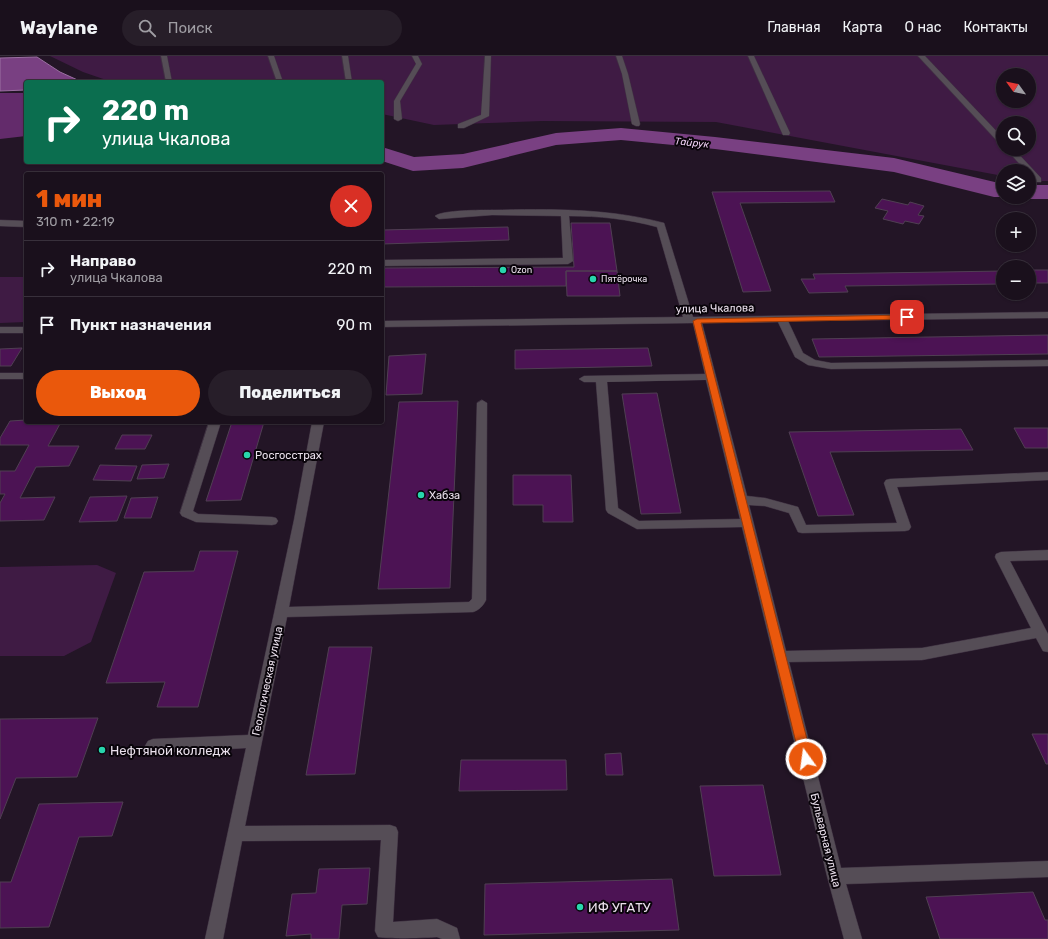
<!DOCTYPE html>
<html lang="ru">
<meta charset="utf-8">
<style>
:root{--surface:#1a101c;--page:#271e29;--text:#f1f3f6;--muted:#9f9da3;--line:#38303b;--accent:#ea580c}
body{margin:0;font-family:Rubik,sans-serif;background:var(--page);color:var(--text);height:100vh;display:flex;flex-direction:column;font-size:15px;white-space:nowrap}
*{box-sizing:border-box;margin:0}
p{font-size:13px;color:var(--muted)}
.icon{flex:none;width:22px;height:22px;fill:none;stroke:currentColor;stroke-width:2;stroke-linecap:round;stroke-linejoin:round}
.map{position:relative;flex:1;overflow:hidden}
.drawer{position:absolute;left:24px;top:116px;width:360px;height:252px;display:flex;flex-direction:column;background:var(--surface);border-radius:4px;box-shadow:0 1px 3px #0004,0 0 0 1px var(--line)}
.drawer>*{flex:none}
.hud{position:absolute;left:24px;top:24px;width:360px;height:84px;border-radius:4px;box-shadow:0 1px 3px #0004,0 0 0 1px var(--line);background:#0b6e4f;color:#fff;overflow:hidden}
.needle{width:26px;rotate:303deg}
.buttons{position:absolute;left:996px;top:12px;display:grid;gap:8px}
.buttons a{display:grid;place-items:center;width:40px;height:40px;border-radius:50%;background:var(--surface);box-shadow:0 1px 3px #0004,0 0 0 1px var(--line);font-size:20px}
.pin{position:absolute;display:grid;place-items:center;width:34px;height:34px;color:#fff;margin:-17px;border-radius:8px;box-shadow:0 2px 6px #0006}
.me{position:absolute;width:44px;margin:-22px;rotate:346deg;stroke-linejoin:round;filter:drop-shadow(0 0 3px #0008)}
.turn{display:flex;align-items:center;gap:14px;height:84px;padding:0 12px;font-size:18px}
.turn .icon{width:52px;height:52px;stroke-width:2.5}
.turn b{display:block;font-size:28px;line-height:34px}
.round{display:grid;place-items:center;flex:none;width:42px;height:42px;border-radius:21px;background:var(--page)}
.summary{display:flex;align-items:center;justify-content:space-between;height:68px;padding:0 12px}
h1{font-size:24px;font-weight:800;line-height:30px;color:var(--accent)}
.cta{display:flex;gap:8px;margin-top:auto;padding:8px 12px}
.cta a{flex:1;height:46px;border-radius:24px;background:var(--accent);color:#fff;font-size:16px;font-weight:800;line-height:46px;text-align:center}
.cta a+a{background:var(--page);color:var(--text)}
ul{padding:0;list-style:none}
li{display:flex;align-items:center;gap:12px;height:56px;padding:0 12px;border-top:1px solid var(--line)}
li div{flex:1}
li b{display:block;font-size:15px}
li em{font-style:normal}
header{display:flex;align-items:center;gap:24px;box-sizing:border-box;height:56px;padding:0 20px;background:var(--surface);border-bottom:1px solid var(--line)}
header strong{font-size:19px}
nav{display:flex;gap:22px;margin-inline-start:auto;font-size:14px}
.search{width:280px;height:36px;background:var(--page);display:flex;align-items:center;gap:10px;box-sizing:border-box;padding:0 14px;border-radius:22px;color:var(--muted);font-size:15px}
.map>svg:first-child{display:block}
.green{fill:#3f1b44;fill-rule:evenodd}
.forest{fill:#632b6b}
.water{fill:#794082;stroke:#9b70a2}
.lines{fill:none;stroke-linecap:round;stroke-linejoin:round}
.river{fill:#794082;fill-rule:evenodd}
.building{fill:#4c1354;stroke:#503f53}
.minor-casing{stroke:#3f3142;stroke-width:1}
.minor{fill:#554d56;fill-rule:evenodd}
.route{fill:#ea580c;stroke:#983908}
.poi-dot{fill:#28d5ad;stroke:#09040a;stroke-width:1.5}
.labels{text-anchor:middle;stroke-width:4;stroke-linejoin:round;paint-order:stroke}
.far-poi-label{font-size:9px;fill:#eae0ec;stroke:#09040a;text-anchor:start}
.far-water-label{font-size:10px;font-style:italic;fill:#f3d3f8;stroke:#09040a}
.street-label{font-size:11px;fill:#eae0ec;stroke:#09040a}
.poi-label{font-size:11px;fill:#eae0ec;stroke:#09040a;text-anchor:start}
.near-poi-label{font-size:13px;fill:#eae0ec;stroke:#09040a;text-anchor:start}
</style>
<header>
<strong>Waylane</strong>
<div class="search"><svg class="icon" aria-label="search" viewBox="0 0 24 24"><circle cx="10" cy="10" r="6"/><path d="M15 15l6 6"/></svg>Поиск</div>
<nav><a>Главная</a><a>Карта</a><a>О нас</a><a>Контакты</a></nav>
</header>
<div class="map">
<svg width="1048" height="883" viewBox="0 0 1048 883">
<rect width="100%" height="100%" fill="#231526"/>
<path class="green" d="M50 0H1048V125H1029V115H1003V120L716 66 542 65 434 69 382 58V26H112L83 16ZM1003 19H1029V45H1003ZM1003 67H1029V93H1003Z
M0 221H26V266L0 267Z
M97 509 116 517 91 586 64 600H0V511Z"/>
<path class="forest" d="M0 37H26V80L0 83Z"/>
<path class="water" d="M37 1 60 16 82 26H26V34L0 35V2Z"/>
<g class="lines">
<path class="river" d="M621 72 715 81 894 102 1003 128V141H1007H994L894 116 715 93 621 84 556 89 463 112 413 115 382 105V91L414 101 463 98 556 77Z
M1029 129H1048V143H1029L1021 141H1029Z"/>
</g>
<path class="building" d="M830 135 835 146 740 147 771 235 743 236 712 136Z
M882 143 908 149 910 146 924 150 918 159 924 160 919 168 905 165 903 168 883 163 888 155 875 152Z
M571 167H610L617 215H566V230L382 231V212L574 211Z
M508 171 509 184 382 188V174Z
M1029 214H1048V227H1029Z
M566 215H617L620 240H567Z
M1003 215V228L845 230 848 236 809 237 801 223H815L813 218Z
M1048 279V298L819 301 812 283Z
M22 292 11 310H0V293Z
M648 292 652 310 515 313V294Z
M426 298 422 338 386 339 389 300Z
M657 337 681 457 641 458 622 338Z
M458 345 450 532 378 533 399 346Z
M26 364V366H61L48 390H79L69 410 36 411 20 442 55 441 44 464 0 465V447L5 438H0V415H15L29 389H0V382L10 365Z
M232 366H264L241 444 206 445Z
M1014 372H1048V392H1025Z
M961 373 973 394 830 396 854 459 818 460 789 376Z
M122 379H152L145 393H115Z
M169 408 164 422 137 423 142 409Z
M100 409 137 410 131 425 93 424Z
M513 419H571L573 466H543V449H513Z
M127 440 117 465 79 466 90 441Z
M158 441 151 462H124L131 442Z
M200 495H238L198 651H157L165 626 106 627 144 516 194 515Z
M329 591H372L355 718 306 719Z
M98 662 77 721 16 722 0 763V663Z
M1032 678H1048V708H1046Z
M621 697 623 719H606L605 698Z
M461 704H566L567 734 459 735Z
M763 729 781 819 714 820 700 730Z
M123 746 112 780 79 781 49 871 0 872V826H11L39 748Z
M370 812 367 848 342 849 339 883H311V878L286 880 292 838 316 837 319 813Z
M672 823 679 874 484 879 485 828Z
M1033 836 1045 864H1048V883H940L926 841Z"/>
<g class="lines">
<g class="minor-casing">
<path id="minor" d="M161 0H167L172 26H166Z
M268 0H274L283 26H277Z
M342 0H348L352 26H346Z
M412 0H418L422 8 400 45 402 63 398 65 394 63V45L416 8Z
M485 0H491L489 60 464 72H458V68L481 59Z
M616 0H622L628 18 640 68 639 70H636L632 68 622 18Z
M748 0H754L790 77 789 79H783L782 77Z
M918 0H925L1003 82V88H1000Z
M1006 93H1014L1041 122V126H1035L1029 119V115H1026Z
M492 154C550 153 608 152 664 167L693 261 1048 256V262L788 265 803 297 815 304 831 307 1048 304V310L831 313 808 309 795 301 778 266 702 267 747 440 765 442 798 451 806 469 897 467 884 427 886 424 890 423 1048 416V424L897 431 911 471 909 474 905 475 802 477 798 476 789 457 765 450 749 449 786 595 922 592 1031 572 995 501 996 498 1001 496 1048 494V504L1010 505 1048 578V596L1043 595 1036 582 922 604 789 606 841 812 1048 805V821L846 828 862 883H844L827 820 742 471 637 473 608 457 606 454 596 326H584L579 323 584 320 705 318 693 267 382 271V265L683 261 657 171C628 163 599 160 569 160L573 205 568 208 382 210V204L563 202 561 160 492 159 439 163 435 160C442 154 481 154 492 154ZM706 324 740 463 639 465 618 452 607 326Z
M0 164 26 165V171L0 170Z
M0 271H26V277H0Z
M0 317H26V323H0Z
M482 344 487 347 486 544C483 550 479 554 473 556L287 561 245 770 390 769 396 771 398 776 393 866 437 863 457 872 460 883H442L437 881C421 882 392 883 378 881L375 875 381 784 242 785 223 883H205L246 692 153 697 148 695 145 690 148 685 153 683 248 679 294 464 312 366H324L289 551 469 546 472 543 477 347Z
M209 366H221L193 455 198 458 272 461 276 462 278 465 276 468 272 469 196 466 182 460 180 457Z"/>
</g>
<use href="#minor" class="minor"/>
</g>
<path class="route" d="M907 259 910 260V263L701 267 812 703 810 707 806 708 802 707 800 703 693 265 697 263Z"/>
<g class="poi-dot">
<circle cx="503" cy="214" r="4"/>
<circle cx="593" cy="223" r="4"/>
<circle cx="247" cy="399" r="4"/>
<circle cx="421" cy="439" r="4"/>
<circle cx="102" cy="694" r="4"/>
<circle cx="580" cy="851" r="4"/>
</g>
<g class="labels">
<g class="far-poi-label">
<text x="511" y="217">Ozon</text>
<text x="601" y="226">Пятёрочка</text>
</g>
<g class="far-water-label">
<text transform="translate(692 86) rotate(6)" y="4">Тайрук</text>
</g>
<g class="street-label">
<text transform="translate(715 252) rotate(-1)" y="4">улица Чкалова</text>
<text transform="translate(267 625) rotate(-78)" y="4">Геологическая улица</text>
<text transform="translate(826 784) rotate(76)" y="4">Бульварная улица</text>
</g>
<g class="poi-label">
<text x="255" y="403">Росгосстрах</text>
<text x="429" y="443">Хабза</text>
</g>
<g class="near-poi-label">
<text x="110" y="699">Нефтяной колледж</text>
<text x="588" y="856">ИФ УГАТУ</text>
</g>
</g>
</svg>
<div class="buttons">
<a><svg class="needle" viewBox="-14 -14 28 28"><path d="M0-13l5 13h-10z" fill="#e53935"/><path d="M0 13l5-13h-10z" fill="#9f9da3"/></svg></a>
<a><svg class="icon" aria-label="search" viewBox="0 0 24 24"><circle cx="10" cy="10" r="6"/><path d="M15 15l6 6"/></svg></a>
<a><svg class="icon" aria-label="layers" viewBox="0 0 24 24"><path d="M12 4l9 5-9 5-9-5zM3 14l9 5 9-5"/></svg></a>
<a>+</a>
<a>−</a>
</div>
<div class="pin" style="left:907px;top:261px;background:#d93025"><svg class="icon" aria-label="arrive" viewBox="0 0 24 24"><path d="M6 21V4h12l-3 4 3 4H6"/></svg></div>
<svg class="me" style="left:806px;top:703px" viewBox="-20 -20 40 40"><circle r="17" fill="#ea580c" stroke="#fff" stroke-width="3"/><path d="M0-11L8 9 0 5-8 9z" fill="#fff"/></svg>
<div class="hud">
<div class="turn"><svg class="icon" aria-label="right" viewBox="0 0 24 24"><path d="M7 20v-9h11M14 6l5 5-5 5"/></svg><div><b>220 m</b>улица Чкалова</div></div>
</div>
<section class="drawer">
<div class="summary"><div><h1>1 мин</h1><p>310 m · 22:19</p></div><a class="round" style="background:#d93025;color:#fff"><svg class="icon" aria-label="close" viewBox="0 0 24 24"><path d="M6 6l12 12M18 6L6 18"/></svg></a></div>
<ul>
<li><svg class="icon" aria-label="right" viewBox="0 0 24 24"><path d="M7 20v-9h11M14 6l5 5-5 5"/></svg><div><b>Направо</b><p>улица Чкалова</p></div><em>220 m</em></li>
<li><svg class="icon" aria-label="arrive" viewBox="0 0 24 24"><path d="M6 21V4h12l-3 4 3 4H6"/></svg><div><b>Пункт назначения</b></div><em>90 m</em></li>
</ul>
<div class="cta"><a>Выход</a><a>Поделиться</a></div>
</section>
</div>
